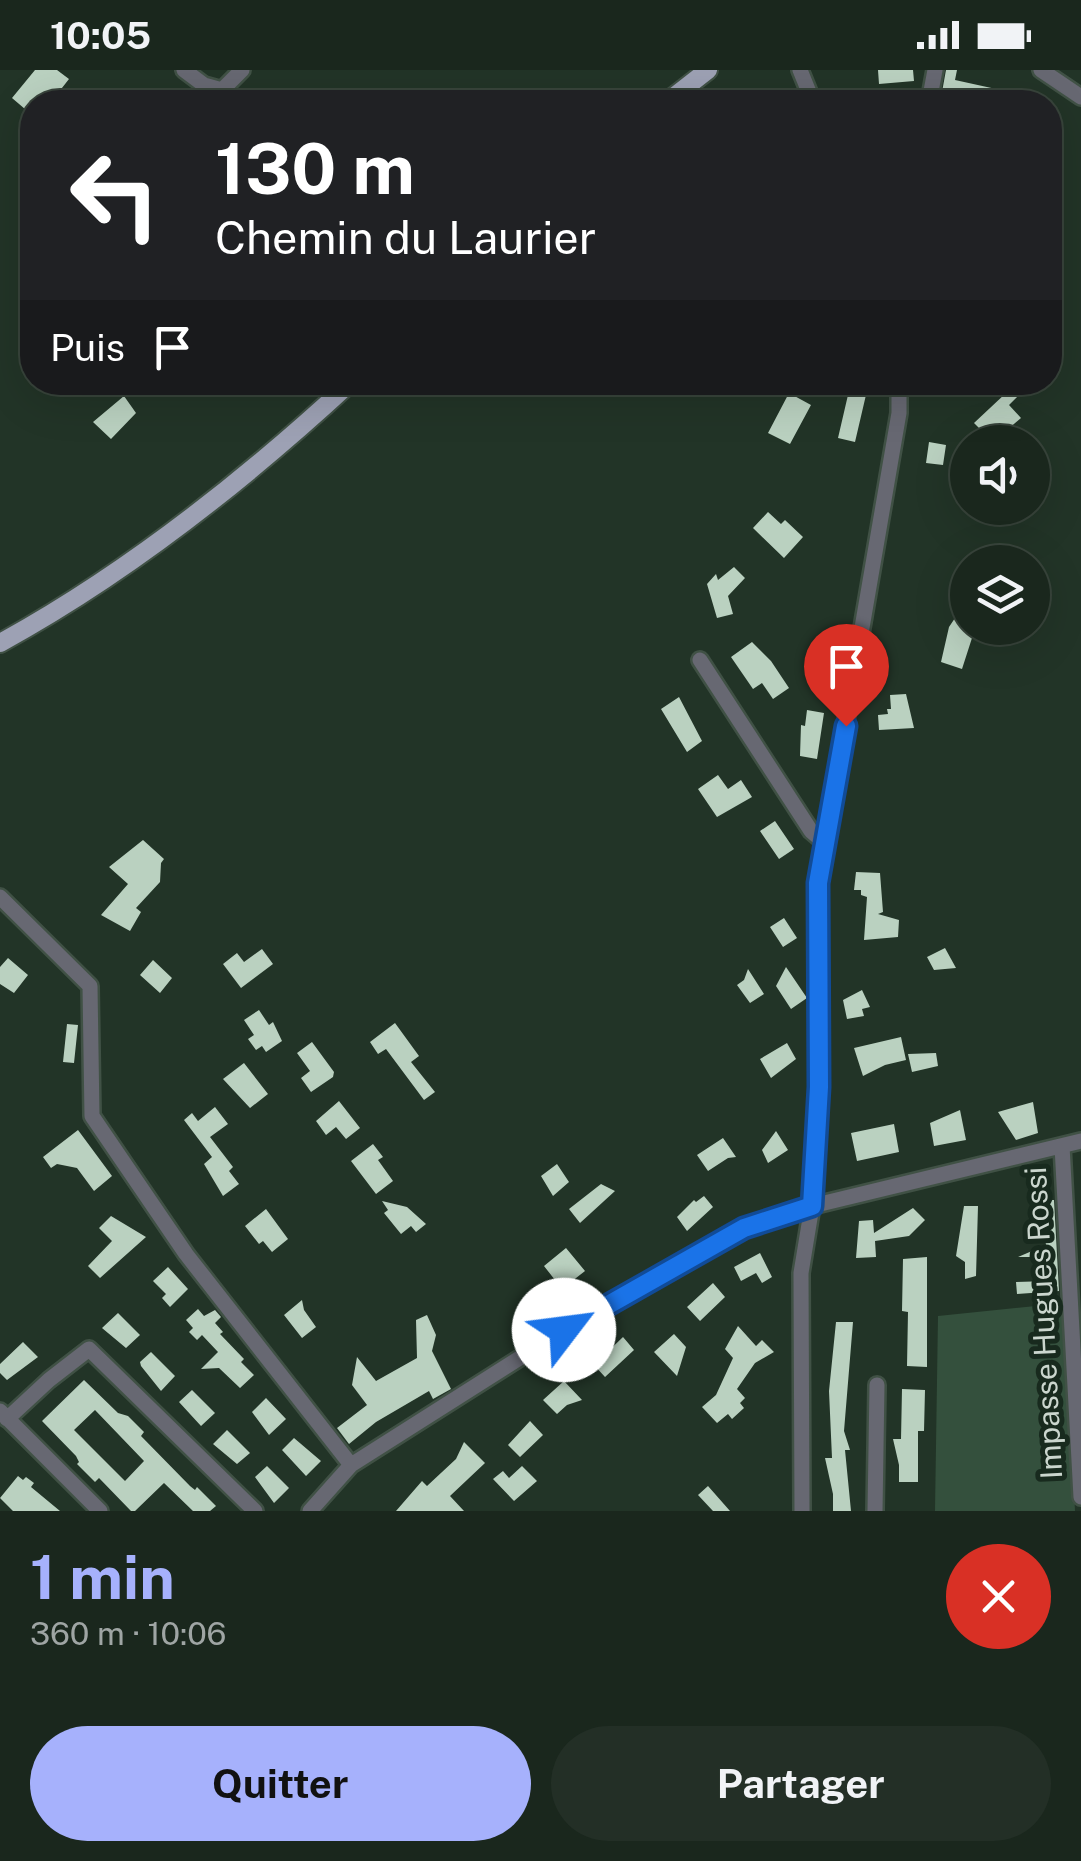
<!DOCTYPE html>
<html lang="fr">
<meta charset="utf-8">
<style>
:root{--surface:#1a271d;--page:#232f26;--text:#f1f3f6;--muted:#9fa5a4;--line:#38443b;--accent:#a6b1fc}
body{margin:0;font-family:"Public Sans",sans-serif;background:var(--page);color:var(--text);height:100vh;display:flex;flex-direction:column;font-size:38px;white-space:nowrap}
*{box-sizing:border-box;margin:0}
p{font-size:32px;color:var(--muted)}
.icon{flex:none;width:55px;height:55px;fill:none;stroke:currentColor;stroke-width:2;stroke-linecap:round;stroke-linejoin:round}
.map{position:relative;height:1441px;overflow:hidden}
.drawer{display:flex;flex-direction:column;background:var(--surface);flex:1}
.drawer>*{flex:none}
.guide{position:absolute;left:20px;top:20px;width:1042px;height:305px;border-radius:40px;box-shadow:0 10px 40px #0002,0 0 0 2px var(--line);background:#202124;color:#fff;overflow:hidden}
.controls{position:absolute;left:950px;top:355px;display:grid;gap:20px}
.controls a{display:grid;place-items:center;width:100px;height:100px;border-radius:50%;background:var(--surface);box-shadow:0 10px 40px #0002,0 0 0 2px var(--line);font-size:50px}
.pin{position:absolute;display:grid;place-items:center;width:85px;height:85px;color:#fff;margin:-102px -42px;border-radius:50% 50% 50% 0;rotate:-45deg;box-shadow:0 0 10px #0007}
.pin .icon{rotate:45deg}
.me{position:absolute;width:110px;margin:-55px;rotate:60deg;stroke-linejoin:round;filter:drop-shadow(0 0 8px #0008)}
.turn{display:flex;align-items:center;gap:35px;height:210px;padding:0 30px;font-size:45px}
.turn .icon{width:130px;height:130px;stroke-width:2.5}
.turn b{display:block;font-size:70px;line-height:85px}
.then{display:flex;align-items:center;height:95px;padding:0 30px;background:#0003;gap:20px;font-size:38px}
.round{display:grid;place-items:center;flex:none;width:105px;height:105px;border-radius:52px;background:var(--page)}
.summary{display:flex;align-items:center;justify-content:space-between;height:170px;padding:0 30px}
h1{font-size:60px;font-weight:700;line-height:75px;color:var(--accent)}
.action{display:flex;gap:20px;margin-top:auto;padding:20px 30px}
.action a{flex:1;height:115px;border-radius:60px;background:var(--accent);color:#111;font-size:40px;font-weight:700;line-height:115px;text-align:center}
.action a+a{background:var(--page);color:var(--text)}
.status{display:flex;justify-content:space-between;align-items:center;height:70px;padding:0 50px;background:var(--surface);direction:ltr}
.status svg{height:28px;fill:currentColor}
.map>svg:first-child{display:block}
.green{fill:#34503d}
.building{fill:#bad1c0;fill-rule:evenodd}
.lines{fill:none;stroke-linecap:round;stroke-linejoin:round}
.minor-casing{stroke:#405145;stroke-width:20}
.major-casing{stroke:#405145;stroke-width:22}
.minor{stroke:#676872;stroke-width:15}
.major{stroke:#9da1b4;stroke-width:18}
.route-casing{stroke:#114b97;stroke-width:25}
.route{stroke:#1a73e8;stroke-width:18}
.labels{text-anchor:middle;stroke-width:10;stroke-linejoin:round;paint-order:stroke}
.street-label{font-size:30px;fill:#cbd6ce;stroke:#182a1e}
</style>
<div class="status"><b>10:05</b><svg viewBox="0 0 49 12"><path d="M0 12V9h3v3zM5 12V6h3v6zM10 12V3h3v9zM15 12V0h3v12zM26 1h20v11H26zM47 4h2v5h-2z"/></svg></div>
<div class="map">
<svg width="1081" height="1441" viewBox="0 0 1081 1441">
<rect width="100%" height="100%" fill="#223427"/>
<path class="green" d="M1065 1233 1075 1441H935L938 1246Z"/>
<path class="building" d="M35 0H57L69 9 51 32H32V45L12 28Z
M878 0H913L914 11 879 14Z
M946 0H957L955 10 996 19 993 32H958L960 26 942 22Z
M851 312H869L855 372 838 368Z
M1023 321 1009 335 1021 348 993 372 974 353 1006 323Z
M789 323 811 335 790 374 768 363Z
M124 326 136 343 111 369 93 352Z
M929 372 946 375 943 395 926 393Z
M768 442 781 454 785 450 803 467 784 488 753 458Z
M734 497 745 508 728 526 733 544 717 548 707 514 716 504 718 510Z
M955 548 968 552V558H979L972 568 962 599 941 592 949 557Z
M752 572 771 591 789 618 773 629 762 613 753 619 731 587Z
M906 624 914 658 879 660 878 645 888 644 887 639H891L890 625Z
M679 627 702 671 687 682 661 639Z
M807 640 824 643 817 689 800 686 801 655 805 656Z
M718 705 728 719 741 710 752 727 717 747 698 719Z
M775 751 794 779 779 789 760 761Z
M143 770 164 789 161 793 160 812 136 838 141 842 130 861 101 845 128 814 109 797Z
M856 802 880 803 883 842 878 844 899 850 898 867 864 870 867 827 861 825V820H854Z
M784 848 797 868 783 877 770 857Z
M945 878 956 898 934 900 927 887Z
M262 879 273 894 241 918 223 894 237 883 244 892Z
M8 888 28 905 14 923 0 914V897Z
M153 890 172 908 160 923 140 905Z
M786 897 807 928 791 939 776 916Z
M748 899 764 924 750 933 737 915 744 910Z
M862 920 870 937 862 939 864 946 847 949 843 930Z
M259 940 269 955 273 952 282 971 266 982 262 976 256 980 248 969 254 965 244 950Z
M395 953 419 986 411 992 435 1022 424 1030 386 979 378 984 370 972Z
M67 954 78 955 74 993 63 992Z
M901 967 906 990 885 995 863 1006 854 978Z
M312 972 334 1002 333 1007 311 1022 301 1008 310 1001 297 983Z
M787 973 796 989 771 1008 760 989Z
M936 983 938 996 912 1002 908 984Z
M244 993 268 1024 250 1038 223 1009Z
M339 1031 360 1058 346 1069 336 1057 326 1065 316 1051Z
M1033 1032 1038 1063 1016 1070 998 1042Z
M215 1037 228 1054 210 1067 233 1097 229 1101 239 1114 223 1126 204 1094 212 1087 184 1050 192 1043 198 1051Z
M960 1040 966 1070 934 1076 930 1053Z
M894 1054 899 1082 857 1091 851 1063Z
M78 1060 112 1106 94 1121 77 1098 57 1094 51 1098 43 1087Z
M776 1061 788 1080 768 1093 762 1080Z
M723 1068 736 1087 728 1088 708 1101 697 1085Z
M373 1074 383 1087 378 1090 393 1111 376 1124 351 1091Z
M557 1094 569 1112 553 1126 541 1106Z
M601 1114 615 1121 580 1153 569 1139Z
M704 1126 713 1137 687 1161 677 1147 694 1130 696 1132Z
M1039 1130H1054L1059 1221 1017 1224 1016 1212 1049 1211 1048 1187H1018L1046 1175Z
M382 1131 407 1137 426 1154 416 1162 411 1156 401 1164 384 1143 388 1140Z
M964 1136H978L976 1206 965 1209V1192L956 1186Z
M913 1138 925 1150 909 1166 875 1171 876 1187 856 1188 859 1151 873 1150 874 1163Z
M266 1139 288 1169 272 1182 263 1171 259 1174 245 1156Z
M111 1146 146 1167 100 1208 88 1196 112 1171 99 1158Z
M566 1178 585 1201 562 1219 544 1196Z
M760 1183 772 1207 762 1213 756 1203 741 1211 734 1197Z
M927 1187V1297L907 1296 908 1242 902 1241 903 1189Z
M168 1197 188 1219 170 1237 162 1228 166 1224 153 1211Z
M713 1213 725 1227 700 1251 687 1237Z
M302 1230 304 1240 316 1257 302 1268 284 1245Z
M198 1239 204 1246 215 1240 221 1247 215 1253 223 1262 220 1264 244 1289 241 1292 254 1305 240 1318 219 1298 201 1299 218 1282 202 1265 197 1270 189 1262 193 1258 186 1250Z
M118 1243 140 1265 126 1278 102 1258Z
M427 1245 436 1265 432 1281 451 1319 433 1329 429 1321 376 1352 349 1374 337 1358 367 1335 352 1315 357 1287 376 1311 417 1288 416 1250Z
M836 1252H853L844 1361 850 1380H845L851 1441H833V1424L825 1388H832L829 1321Z
M738 1256 756 1276 762 1270 774 1282 755 1293 737 1319 745 1328 740 1333 744 1338 732 1349 728 1344 717 1353 702 1337 716 1325 733 1288 725 1279Z
M674 1264 686 1277 677 1306 654 1282Z
M623 1267 634 1280 605 1307 594 1295Z
M23 1272 38 1287 7 1310 0 1303V1294Z
M151 1282 175 1306 161 1321 141 1296 140 1292Z
M84 1310 118 1343 128 1346 144 1362 141 1366 190 1416 195 1420 197 1417 216 1436 210 1441H193L164 1413 135 1441H131L99 1408 95 1412 77 1394 79 1392 76 1386 42 1351ZM95 1340 144 1391 125 1411 74 1360Z
M564 1311 582 1330 567 1335 557 1344 543 1330Z
M902 1319 925 1320 924 1361H918V1412H899V1395L893 1369H901Z
M192 1320 215 1343 201 1356 179 1332Z
M266 1328 286 1349 269 1365 252 1342Z
M530 1351 543 1365 520 1387 508 1375Z
M227 1360 250 1383 237 1394 213 1374Z
M294 1368 321 1391 306 1406 282 1380Z
M464 1372 485 1393 450 1426 464 1441H396L422 1411 427 1416 456 1389Z
M267 1396 289 1418 274 1433 255 1407Z
M522 1396 537 1411 514 1431 493 1409 503 1401 509 1408Z
M18 1406 23 1410 26 1407 34 1413 31 1417 60 1441H13L0 1428Z
M708 1416 730 1441H713L698 1425Z"/>
<g class="lines">
<g class="minor-casing">
<path id="minor" d="M184 0 204 15 222 20 242 0
M800 0 813 32
M1041 0 1081 27
M929 32 935 0
M700 590 811 761 825 773
M0 827 90 916 92 1046 186 1184 351 1395
M1062 1076 1081 1427
M0 1341 100 1441
M7 1349 49 1310 89 1279 255 1441
M310 1441 351 1395 564 1260 743 1158 812 1136 1081 1071
M802 1441 801 1203 812 1136 819 1017 818 813 899 343V312
M875 1441 877 1315"/>
</g>
<g class="major-casing">
<path id="major" d="M667 32 708 0
M0 573C126 504 245 410 351 312"/>
</g>
<use href="#minor" class="minor"/>
<use href="#major" class="major"/>
</g>
<g class="lines">
<g class="route-casing">
<path id="route" d="M564 1260 744 1158 812 1136 819 1017 818 813 846 656"/>
</g>
<use href="#route" class="route"/>
</g>
<g class="labels">
<g class="street-label">
<text transform="translate(1044 1253) rotate(-93)" y="10">Impasse Hugues Rossi</text>
</g>
</g>
</svg>
<div class="controls">
<a><svg class="icon" aria-label="sound" viewBox="0 0 24 24"><path d="M4 9h4l5-4v14l-5-4H4zM17 9q2 3 0 6"/></svg></a>
<a><svg class="icon" aria-label="layers" viewBox="0 0 24 24"><path d="M12 4l9 5-9 5-9-5zM3 14l9 5 9-5"/></svg></a>
</div>
<div class="pin" style="left:846px;top:656px;background:#d93025"><svg class="icon" aria-label="arrive" viewBox="0 0 24 24"><path d="M6 21V4h12l-3 4 3 4H6"/></svg></div>
<svg class="me" style="left:564px;top:1260px" viewBox="-20 -20 40 40"><circle r="19" fill="#fff"/><path d="M0-13L10 11 0 6-10 11z" fill="#1a73e8"/></svg>
<div class="guide">
<div class="turn"><svg class="icon" aria-label="left" viewBox="0 0 24 24"><path d="M17 20v-9H6M10 6l-5 5 5 5"/></svg><div><b>130 m</b>Chemin du Laurier</div></div>
<div class="then">Puis<svg class="icon" aria-label="arrive" viewBox="0 0 24 24"><path d="M6 21V4h12l-3 4 3 4H6"/></svg></div>
</div>
</div>
<section class="drawer">
<div class="summary"><div><h1>1 min</h1><p>360 m · 10:06</p></div><a class="round" style="background:#d93025;color:#fff"><svg class="icon" aria-label="close" viewBox="0 0 24 24"><path d="M6 6l12 12M18 6L6 18"/></svg></a></div>
<div class="action"><a>Quitter</a><a>Partager</a></div>
</section>
